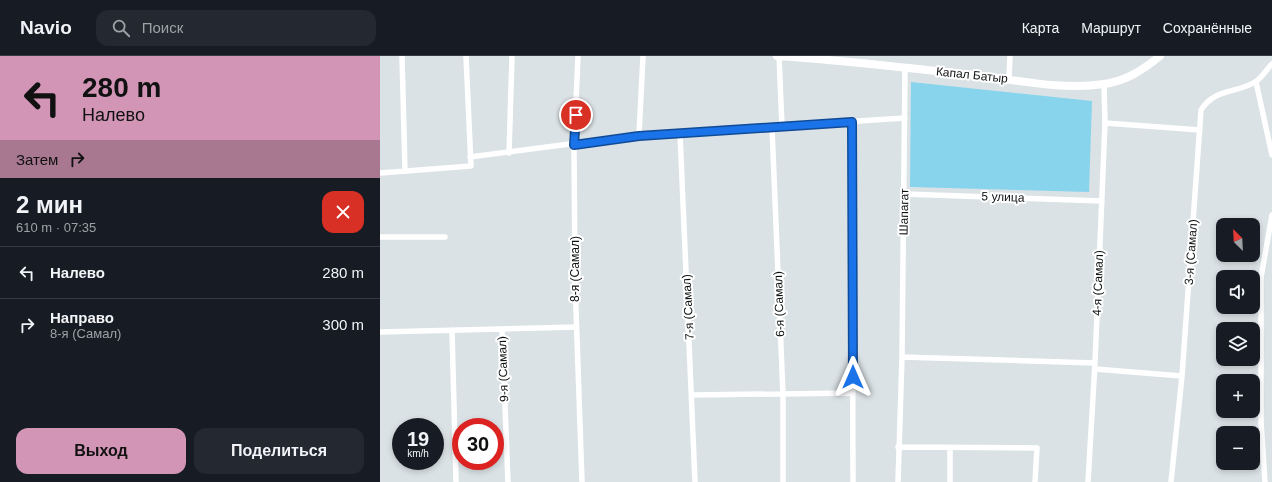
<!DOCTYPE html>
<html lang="ru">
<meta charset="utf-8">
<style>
:root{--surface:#171b24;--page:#242831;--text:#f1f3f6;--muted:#9ea1a6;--line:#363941;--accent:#d295b5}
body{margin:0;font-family:Helvetica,sans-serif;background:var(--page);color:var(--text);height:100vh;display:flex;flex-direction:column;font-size:15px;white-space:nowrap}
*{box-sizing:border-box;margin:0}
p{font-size:13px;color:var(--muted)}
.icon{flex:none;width:22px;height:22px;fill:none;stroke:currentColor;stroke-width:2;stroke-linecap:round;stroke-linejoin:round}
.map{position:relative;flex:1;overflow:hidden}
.sheet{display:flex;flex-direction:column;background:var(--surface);width:380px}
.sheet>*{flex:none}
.hud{background:#d295b5;color:#111;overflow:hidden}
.needle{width:26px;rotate:336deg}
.controls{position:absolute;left:836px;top:162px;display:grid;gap:8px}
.controls a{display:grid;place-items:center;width:44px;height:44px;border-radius:8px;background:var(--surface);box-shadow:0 2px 6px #0003;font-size:20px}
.speed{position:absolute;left:12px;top:362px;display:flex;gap:8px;font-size:20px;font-weight:700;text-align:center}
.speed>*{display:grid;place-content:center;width:52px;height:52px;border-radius:50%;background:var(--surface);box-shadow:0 2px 6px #0003;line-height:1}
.speed small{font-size:10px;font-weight:400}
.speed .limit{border:6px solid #d22;background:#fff;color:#111}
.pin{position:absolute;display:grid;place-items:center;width:34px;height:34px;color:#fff;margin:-17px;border:2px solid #fff;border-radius:50%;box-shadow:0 1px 4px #0007}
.me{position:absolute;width:44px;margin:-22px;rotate:0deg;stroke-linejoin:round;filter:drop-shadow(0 0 3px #0008)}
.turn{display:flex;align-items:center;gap:14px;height:84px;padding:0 16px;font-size:18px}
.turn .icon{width:52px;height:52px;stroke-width:2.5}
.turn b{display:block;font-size:28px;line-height:34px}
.then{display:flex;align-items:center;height:38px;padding:0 16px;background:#0003;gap:8px;font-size:15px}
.round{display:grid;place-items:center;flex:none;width:42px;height:42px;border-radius:12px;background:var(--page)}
.head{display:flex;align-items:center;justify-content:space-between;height:68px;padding:0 16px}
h1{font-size:24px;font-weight:700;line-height:30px}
.button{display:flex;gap:8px;margin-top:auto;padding:8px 16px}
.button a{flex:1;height:46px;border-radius:12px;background:var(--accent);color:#111;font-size:16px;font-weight:700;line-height:46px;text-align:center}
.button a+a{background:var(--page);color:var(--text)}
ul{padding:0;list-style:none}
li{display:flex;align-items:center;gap:12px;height:52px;padding:0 16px;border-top:1px solid var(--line)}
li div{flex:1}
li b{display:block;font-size:15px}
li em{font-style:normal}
header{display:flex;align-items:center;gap:24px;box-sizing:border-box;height:56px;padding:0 20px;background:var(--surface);border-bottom:1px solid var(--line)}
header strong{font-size:19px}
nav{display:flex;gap:22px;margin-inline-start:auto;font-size:14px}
.search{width:280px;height:36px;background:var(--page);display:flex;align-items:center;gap:10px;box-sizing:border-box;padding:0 14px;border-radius:12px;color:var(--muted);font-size:15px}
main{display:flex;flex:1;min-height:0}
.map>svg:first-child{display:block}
.green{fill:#88d4ed}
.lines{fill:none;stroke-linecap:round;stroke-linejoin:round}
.street{stroke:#fff;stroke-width:5.5}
.secondary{stroke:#fff;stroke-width:8}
.route-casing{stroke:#114b97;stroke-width:10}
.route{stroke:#1a73e8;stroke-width:7}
.labels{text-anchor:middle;stroke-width:4;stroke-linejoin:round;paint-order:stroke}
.street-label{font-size:12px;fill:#0e1112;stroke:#fff}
</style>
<header>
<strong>Navio</strong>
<div class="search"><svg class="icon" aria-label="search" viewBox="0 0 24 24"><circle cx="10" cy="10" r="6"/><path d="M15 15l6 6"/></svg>Поиск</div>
<nav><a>Карта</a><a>Маршрут</a><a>Сохранённые</a></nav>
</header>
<main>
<section class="sheet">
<div class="hud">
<div class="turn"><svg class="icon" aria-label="left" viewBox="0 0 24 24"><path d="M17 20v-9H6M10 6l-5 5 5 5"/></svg><div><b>280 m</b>Налево</div></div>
<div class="then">Затем<svg class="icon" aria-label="right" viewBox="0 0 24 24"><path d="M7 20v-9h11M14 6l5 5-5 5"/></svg></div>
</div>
<div class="head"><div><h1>2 мин</h1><p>610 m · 07:35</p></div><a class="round" style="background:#d93025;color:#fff"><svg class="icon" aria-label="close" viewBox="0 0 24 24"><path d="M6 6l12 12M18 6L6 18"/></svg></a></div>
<ul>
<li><svg class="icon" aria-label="left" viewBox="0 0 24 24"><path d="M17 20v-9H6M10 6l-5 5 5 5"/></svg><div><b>Налево</b></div><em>280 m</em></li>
<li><svg class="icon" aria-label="right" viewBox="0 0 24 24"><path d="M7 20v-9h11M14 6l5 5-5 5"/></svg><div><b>Направо</b><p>8-я (Самал)</p></div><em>300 m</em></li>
</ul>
<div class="button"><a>Выход</a><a>Поделиться</a></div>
</section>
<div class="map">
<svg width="892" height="426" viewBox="0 0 892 426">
<rect width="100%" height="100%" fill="#dae2e5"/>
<path class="green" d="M531 26 712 45 709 136 530 131Z"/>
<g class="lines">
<path class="street" d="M22 0 25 115
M198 0 194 89 195 225 202 426
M399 0 402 70
M629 23 630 0
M876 26 892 99
M472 66 473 426
M725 67 820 74
M392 71 403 339V426
M300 77 315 426
M259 79 263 0
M129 97 132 0
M90 101 259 79 525 62
M0 117 91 110 86 0
M524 138 722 145
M0 181H65
M122 273 128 426
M72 274 76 426
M0 276 196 271
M522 301 715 307
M715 313 802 320
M312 339 473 337
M518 391 657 392 655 426
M518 426 522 301 525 12
M570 426V392
M708 426 715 307 725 67 724 28
M791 426 802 320 821 54C835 32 855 38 875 26 881 23 887 13 892 8
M885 426 881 366V221L892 159"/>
<path class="secondary" d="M397 0C465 4 534 13 602 20 642 25 684 34 724 28 746 25 763 14 780 0"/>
</g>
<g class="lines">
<g class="route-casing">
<path id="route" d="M196 59 194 89 259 80 472 66 473 321"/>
</g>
<use href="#route" class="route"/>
</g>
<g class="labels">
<g class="street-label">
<text transform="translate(592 19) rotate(6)" y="4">Капал Батыр</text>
<text transform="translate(623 141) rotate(2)" y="4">5 улица</text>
<text transform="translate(524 156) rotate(-89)" y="4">Шапагат</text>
<text transform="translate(811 196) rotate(-86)" y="4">3-я (Самал)</text>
<text transform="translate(195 213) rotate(-90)" y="4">8-я (Самал)</text>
<text transform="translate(718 227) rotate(-88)" y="4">4-я (Самал)</text>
<text transform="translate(399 248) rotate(-92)" y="4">6-я (Самал)</text>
<text transform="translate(308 251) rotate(-93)" y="4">7-я (Самал)</text>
<text transform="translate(123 313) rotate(-92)" y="4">9-я (Самал)</text>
</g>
</g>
</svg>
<div class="controls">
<a><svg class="needle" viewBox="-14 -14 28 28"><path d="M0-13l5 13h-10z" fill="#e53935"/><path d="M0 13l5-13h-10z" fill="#9ea1a6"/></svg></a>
<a><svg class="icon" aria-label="sound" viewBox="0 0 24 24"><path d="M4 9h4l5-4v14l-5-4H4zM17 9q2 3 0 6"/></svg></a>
<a><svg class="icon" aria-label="layers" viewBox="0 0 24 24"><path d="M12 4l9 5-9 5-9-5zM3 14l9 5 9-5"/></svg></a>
<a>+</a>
<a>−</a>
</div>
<div class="speed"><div>19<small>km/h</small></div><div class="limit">30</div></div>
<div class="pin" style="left:196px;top:59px;background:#d93025"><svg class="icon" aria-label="arrive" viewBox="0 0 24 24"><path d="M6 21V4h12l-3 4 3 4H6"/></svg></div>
<svg class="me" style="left:473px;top:321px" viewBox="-20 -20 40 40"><path d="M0-17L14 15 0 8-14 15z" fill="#1a73e8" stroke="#fff" stroke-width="4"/></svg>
</div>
</main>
